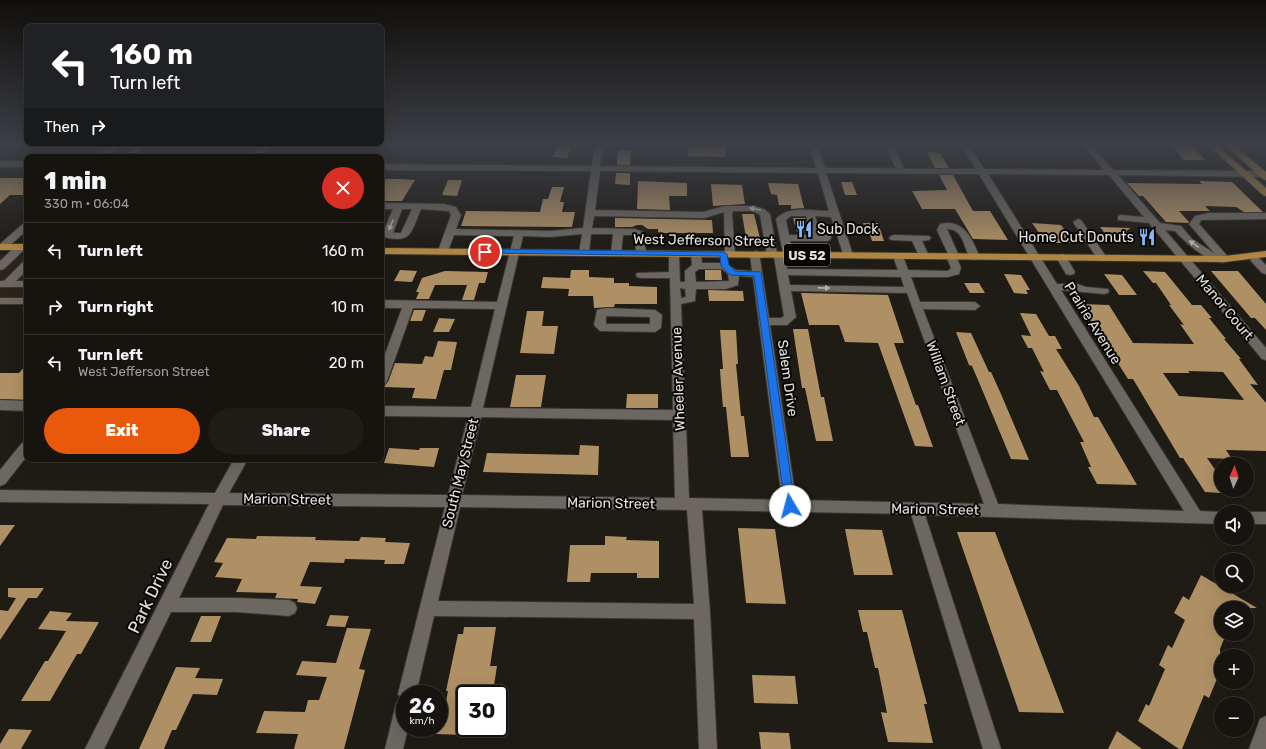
<!DOCTYPE html>
<meta charset="utf-8">
<style>
:root{--surface:#171410;--page:#201d19;--text:#f1f3f6;--muted:#9e9e9f;--line:#363330;--accent:#ea580c}
body{margin:0;font-family:Rubik,sans-serif;background:var(--page);color:var(--text);height:100vh;display:flex;flex-direction:column;font-size:15px;white-space:nowrap}
*{box-sizing:border-box;margin:0}
p{font-size:13px;color:var(--muted)}
.icon{flex:none;width:22px;height:22px;fill:none;stroke:currentColor;stroke-width:2;stroke-linecap:round;stroke-linejoin:round}
.map{position:relative;flex:1;overflow:hidden}
.panel{position:absolute;left:24px;top:154px;width:360px;height:308px;display:flex;flex-direction:column;background:var(--surface);border-radius:8px;box-shadow:0 4px 16px #0002,0 0 0 1px var(--line)}
.panel>*{flex:none}
.banner{position:absolute;left:24px;top:24px;width:360px;height:122px;border-radius:8px;box-shadow:0 4px 16px #0002,0 0 0 1px var(--line);background:#202124;color:#fff;overflow:hidden}
.needle{width:26px;rotate:3deg}
.tools{position:absolute;left:1214px;top:457px;display:grid;gap:8px}
.tools a{display:grid;place-items:center;width:40px;height:40px;border-radius:50%;background:var(--surface);box-shadow:0 4px 16px #0002,0 0 0 1px var(--line);font-size:20px}
.speed{position:absolute;left:396px;top:685px;display:flex;gap:8px;font-size:20px;font-weight:700;text-align:center}
.speed>*{display:grid;place-content:center;width:52px;height:52px;border-radius:50%;background:var(--surface);box-shadow:0 4px 16px #0002,0 0 0 1px var(--line);line-height:1}
.speed small{font-size:10px;font-weight:400}
.speed .limit{border:2px solid #111;border-radius:6px;background:#fff;color:#111}
.pin{position:absolute;display:grid;place-items:center;width:34px;height:34px;color:#fff;margin:-17px;border:2px solid #fff;border-radius:50%;box-shadow:0 1px 4px #0007}
.me{position:absolute;width:44px;margin:-22px;rotate:352deg;stroke-linejoin:round;filter:drop-shadow(0 0 3px #0008)}
.turn{display:flex;align-items:center;gap:14px;height:84px;padding:0 20px;font-size:18px}
.turn .icon{width:52px;height:52px;stroke-width:2.5}
.turn b{display:block;font-size:28px;line-height:34px}
.then{display:flex;align-items:center;height:38px;padding:0 20px;background:#0003;gap:8px;font-size:15px}
.round{display:grid;place-items:center;flex:none;width:42px;height:42px;border-radius:21px;background:var(--page)}
.summary{display:flex;align-items:center;justify-content:space-between;height:68px;padding:0 20px}
h1{font-size:24px;font-weight:800;line-height:30px}
.action{display:flex;gap:8px;margin-top:auto;padding:8px 20px}
.action a{flex:1;height:46px;border-radius:24px;background:var(--accent);color:#fff;font-size:16px;font-weight:800;line-height:46px;text-align:center}
.action a+a{background:var(--page);color:var(--text)}
ul{padding:0;list-style:none}
li{display:flex;align-items:center;gap:12px;height:56px;padding:0 20px;border-top:1px solid var(--line)}
li div{flex:1}
li b{display:block;font-size:15px}
li em{font-style:normal}
.map>svg:first-child{display:block}
.built{fill:#2c241a}
.building{fill:#af9065;fill-rule:evenodd}
.lines{fill:none;stroke-linecap:round;stroke-linejoin:round}
.minor-casing{stroke:#393633;stroke-width:2}
.major-casing{stroke:#393633;stroke-width:2}
.minor{fill:#6c6761;fill-rule:evenodd}
.major{fill:#af8542;fill-rule:evenodd}
.oneway{fill:#b5b1ad}
.route{fill:#1a73e8;stroke:#114b97}
.labels{text-anchor:middle;stroke-width:4;stroke-linejoin:round;paint-order:stroke}
.shield{fill:#070604;stroke:#a2a09d;stroke-width:1}
.shield-label{font-size:13px;font-weight:bold;fill:#e5e2df}
.poi-label{font-size:14px;fill:#e5e2df;stroke:#070604;text-anchor:start}
.street-label{font-size:14px;fill:#e5e2df;stroke:#070604}
.near-street-label{font-size:17px;fill:#e5e2df;stroke:#070604}
</style>
<div class="map">
<svg width="1266" height="749" viewBox="0 0 1266 749">
<rect width="100%" height="100%" fill="#1f1b15"/>
<path class="built" d="M0 254 27 255V303H0Z"/>
<path class="building" d="M557 145H572L567 158 553 157Z
M1171 145H1191L1205 160H1184Z
M688 146H725L726 157 688 156Z
M618 150H631L630 165H617Z
M927 152 940 153 949 168H935Z
M616 173H630V185L615 184Z
M939 175H953L973 211H990L1008 240 973 239 955 209H922L912 191 947 190Z
M0 178H27V195H10L0 204Z
M381 179H399L415 180 402 201H381Z
M448 180H462L457 196 442 195Z
M638 181 687 183V196H669L670 210 637 209Z
M1199 181 1232 182 1263 212H1244L1236 207 1205 206 1210 211H1179L1189 222 1188 223 1166 222 1143 196H1139L1127 183 1202 184Z
M841 182H852L857 195H845Z
M768 183 798 184 804 208 791 209V205H779L777 195 771 194Z
M711 184 742 185 745 204 713 206Z
M552 187H564L560 202H564L562 212H575L572 227 461 226 466 211 540 212 543 199H548Z
M742 214H754L760 238H746Z
M615 218 712 220 713 233H661L658 232V229H648L642 225H637L632 227H615Z
M793 218H805L809 233 797 232Z
M863 223H878L884 241H872L870 235H867Z
M1032 223 1061 225 1074 243H1050L1048 241 1044 240Z
M1100 227 1131 228 1126 231 1134 240H1119L1118 238 1110 240Z
M400 270 417 271 412 282 394 281Z
M571 270H589V277L614 278V283H629V286L657 287V304H615L614 307 594 308 593 296H568L569 289 541 288 543 277 570 278Z
M705 270H721L722 280H705Z
M445 271 488 272 485 283H479L474 300H462L467 285H435L429 299H416L419 292H416L422 278Z
M1143 271 1165 272 1192 305H1201L1212 318H1209L1226 339H1224L1241 359H1239L1258 385 1250 384 1266 403V451L1226 450 1232 459 1207 458 1221 478V493L1205 492 1183 458H1180L1133 379H1128L1080 304 1109 305 1133 343 1194 344 1180 324 1184 325 1169 305H1171L1156 283H1153ZM1188 371 1223 372 1244 400 1179 396 1163 373H1190Z
M1211 271H1238L1266 304V330L1255 318H1251Z
M1004 274 1021 275 1030 290H1026L1028 294 1014 293Z
M1104 274 1122 275 1137 295H1119Z
M964 283H979L985 293H970Z
M708 290 743 291 744 301H709Z
M801 293 888 295 904 343H894L916 405H918L933 447 915 446 878 343 845 342 839 325H809Z
M414 310H426L422 321H410Z
M527 311H544L542 326H558L554 354 520 353Z
M1020 313 1036 314 1049 336H1055L1062 349H1056L1079 386 1094 417H1098L1137 485 1097 484 1088 467H1091L1080 442H1084L1057 390H1050L1040 371 1044 372 1032 348H1028L1021 335 1031 336Z
M439 318 455 319 449 332H433Z
M793 329H808L821 397H824L833 441H816L805 388H802Z
M720 330H736L738 364H736L741 416H744L749 457H731L726 407H723L721 385 720 369H723Z
M956 332 971 333 989 372H991L1001 394 1029 460 1011 459 981 387 972 366 969 365Z
M438 341 457 342 451 370H444L436 399 412 398 415 388 381 387 388 382 395 363 422 364 425 356 433 357Z
M27 364V400L0 399V373H19Z
M516 375H546L541 407H510Z
M627 394H658V408H626Z
M580 445 599 446 598 475 483 472 487 453 579 455Z
M389 448 419 450 420 448H439L434 467 384 463Z
M0 525H15L0 546Z
M738 528 775 529 786 604 746 603Z
M845 529 882 530 893 575H854Z
M957 532H995L1064 713 1019 712Z
M257 536 316 537 315 540 359 541 361 537 386 538 385 542 410 543 404 564H384L385 560 345 559 344 563 310 562 300 586 322 587 315 604 297 602 298 599 275 598 277 593 236 592 242 579 215 577 223 563 214 562 227 538 256 539Z
M605 536 627 537 626 540 659 541V578H637V573H591L590 582H567L570 545H605Z
M1201 575 1257 608H1221V634H1226L1220 649 1221 669 1209 698 1204 695 1182 749H1179L1138 721 1146 704 1149 706 1165 669 1159 665 1168 645 1172 648 1185 620 1174 613 1183 596 1189 600Z
M8 588H44L37 598H28L0 640V610L8 611 16 598 8 597Z
M858 610H902L927 704H924L933 743 888 742 881 712 887 713 878 668H875L867 632H863Z
M50 611 72 613 66 621 99 622 81 654H77L50 701H21L45 661H48L66 631 38 629Z
M330 615 349 616 345 627 326 626Z
M201 616H221L211 642H190Z
M464 627H496L490 666H497L493 692 465 691V735L436 734 437 728H439L440 712H444L448 691H446L458 634H463Z
M347 628 371 629 359 669 365 670 344 749H294L298 734 256 733 264 711 305 712 308 700H319L327 677 296 675 302 661 336 663Z
M176 667 200 668 195 678 223 679 217 695 193 694 176 730H172L164 749H139Z
M752 675 795 676 798 704 754 703Z
M9 729 32 730 21 749H0V744Z
M1117 731 1142 749H1108Z
M759 732 789 733 791 749H761Z"/>
<g class="lines">
<g class="minor-casing">
<path id="minor" d="M110 145H118L106 157H97Z
M138 145H146L133 157H124Z
M262 145H270L260 157H252Z
M595 145H603L600 166 816 168 809 145H817L825 168H896L885 145H893L904 169H976L961 145H969L984 169 1104 170 1083 145H1091L1113 170 1266 171V177L1118 175 1160 223 1181 226 1192 239 1214 253 1189 224 1195 216 1208 213H1266V219L1201 220 1199 224 1230 259C1218 273 1184 241 1175 231L1165 230 1266 348V360L1262 359 1149 223 1118 220V216L1121 215 1144 217 1109 175 988 174 1057 284H1077L1086 287 1108 289 1109 291 1108 293 1104 294 1061 290 1200 511 1222 512 1221 524 925 515 1001 749H983L911 514 702 510 710 612 717 749H699L694 619 434 616 416 694H405V728H408L403 749H385L396 704 400 697 398 694 445 507 223 505 179 598H236L289 600 295 603 297 608 295 613 289 616 236 612H171L104 749H85L209 504 0 502V490L215 493 234 459H248L229 493 448 495 468 417 381 416V406L471 407 495 309 413 308 387 381 385 384 381 385V365L402 308H381V300L497 302 514 236 454 235 448 251 443 254 438 251 451 215 449 211 421 209C411 232 412 244 384 237L382 235 393 209H381V203L444 204 456 207 461 215 456 229 550 231 583 228 591 171 381 170V164L592 166ZM600 171 818 173 829 211C813 211 788 205 776 219L783 253H777L770 214 764 209 754 206H725L703 212 595 210ZM826 173 979 174 1184 511 998 504 923 309 975 310 980 306 975 302H920L911 277H948L959 274 961 268 957 258 959 256 947 229C968 229 962 257 975 260L980 257C972 239 964 218 940 224L937 230 948 254 946 256 951 268 948 271 908 270 903 256 898 253 893 256 898 270 787 269 784 257 788 258 793 255 790 241H827L830 240 832 235H837L844 257 848 258 853 255ZM402 209H412L401 233H393ZM733 211H753L760 215 767 255 768 257H774L784 316 781 318H769L759 252 755 251 750 254 752 271 736 270 725 263H702L701 254 696 251 691 254 692 265 685 271V282H680L679 254 674 251 669 254V272L637 273 636 275 637 277 641 278H670L673 410 483 408 523 236 550 237 582 234 579 253 584 256 589 253 591 234H613L611 253 616 256 621 253 623 235H634L635 236 636 253 641 256 646 253 643 232 635 229 592 228 594 216 705 218 724 212 725 254 730 257 735 254 732 214ZM791 216H806L811 235H789L786 220ZM815 216 831 217 835 229 824 230 821 235ZM699 269H722L728 274 729 281 696 282 695 272ZM788 275 901 277 904 287 790 285ZM739 276 753 277 782 500 689 498 681 304 695 301 696 289H726L738 285ZM680 288 685 289 686 297 681 298ZM791 291 907 293 984 504 796 500 770 325H787L796 317ZM481 417 673 420 675 498 462 495ZM460 507 687 510 694 604 438 601Z
M0 161H27V167H0Z
M1078 219 1081 220 1107 258 1106 260 1102 261 1097 258 1073 222Z
M27 222V230L6 249H0V244L24 223Z
M894 235 929 236 931 238 929 240 922 241 929 256 928 258H920L912 241 891 240 889 238 891 236Z
M21 244 26 247 25 249 4 269 0 270V261L17 245Z
M1061 254 1065 255 1075 272 1074 274 1070 275 1066 274 1056 257Z
M1255 257 1259 258 1266 265V274L1262 273 1250 260Z
M27 261V270L16 281H27V287H0V281H4L23 262Z
M0 298H27V304H0Z
M606 308 655 310 662 315 661 328 655 332 600 331 594 325 597 310ZM606 316 650 317V324H606Z
M0 400 27 401V411L0 410Z
M27 442V456L5 484 0 486V470L22 443Z
M1247 512H1266V524H1247Z
M1266 716V749H1249L1260 719Z"/>
</g>
<g class="major-casing">
<path id="major" d="M1208 145H1216L1266 188V196L1263 195Z
M1225 145H1233L1266 172V180L1263 179Z
M0 244H27V250H0Z
M381 248 1225 256 1266 251V257L1225 262 381 254Z"/>
</g>
<use href="#minor" class="minor"/>
<use href="#major" class="major"/>
</g>
<defs><path id="oneway-solid" d="M-6-.8H1V-3.2L6.5 0L1 3.2V.8H-6Z"/></defs>
<g class="oneway">
<use href="#oneway-solid" transform="translate(755 209) rotate(-169)"/>
<use href="#oneway-solid" transform="translate(391 225) rotate(113)"/>
<use href="#oneway-solid" transform="translate(1194 244) rotate(-145)"/>
<use href="#oneway-solid" transform="translate(824 288) rotate(1)"/>
</g>
<linearGradient id="sky" x2="0" y2="1"><stop stop-color="#110f0c"/><stop offset="0.58" stop-color="#3c3f46"/><stop offset="1" stop-color="#3c3f46" stop-opacity="0"/></linearGradient>
<rect width="1266" height="249" fill="url(#sky)"/>
<path class="route" d="M485 249 723 252 727 254 729 265 735 271 761 272 795 506 794 509H786L785 506 754 276 730 275 721 266 720 256 483 253 482 252Z"/>
<defs>
<g id="restaurant-bare" transform="scale(1.38)"><path d="M-5-6h1v4h1v-4h1v4h1v-4h1v5L-1.5 .5V6h-2V.5L-5-1ZM5-6V6H3V1.5H1.5Q1.5-4 5-6Z" fill="#85bbfb" stroke="#070604" stroke-width="2.5" paint-order="stroke"/></g>
</defs>
<g fill-rule="evenodd">
<use href="#restaurant-bare" x="804" y="229"/>
<use href="#restaurant-bare" x="1147" y="237"/>
</g>
<g class="labels">
<rect class="shield" x="784" y="244" width="46" height="22" rx="3"/>
<g class="shield-label">
<text x="807" y="260">US 52</text>
</g>
<g class="poi-label">
<text x="817" y="234">Sub Dock</text>
<text x="1134" y="242" text-anchor="end">Home Cut Donuts</text>
</g>
<g class="street-label">
<text transform="translate(704 240) rotate(1)" y="5">West Jefferson Street</text>
<text transform="translate(1225 307) rotate(50)" y="5">Manor Court</text>
<text transform="translate(1093 323) rotate(58)" y="5">Prairie Avenue</text>
<text transform="translate(788 378) rotate(82)" y="5">Salem Drive</text>
<text transform="translate(678 379) rotate(-92)" y="5">Wheeler Avenue</text>
<text transform="translate(946 383) rotate(70)" y="5">William Street</text>
<text transform="translate(460 473) rotate(-76)" y="5">South May Street</text>
<text transform="translate(287 499) rotate(1)" y="5">Marion Street</text>
<text transform="translate(611 503) rotate(1)" y="5">Marion Street</text>
<text transform="translate(935 509) rotate(1)" y="5">Marion Street</text>
</g>
<g class="near-street-label">
<text transform="translate(150 596) rotate(-64)" y="6">Park Drive</text>
</g>
</g>
</svg>
<div class="tools">
<a><svg class="needle" viewBox="-14 -14 28 28"><path d="M0-13l5 13h-10z" fill="#e53935"/><path d="M0 13l5-13h-10z" fill="#9e9e9f"/></svg></a>
<a><svg class="icon" aria-label="sound" viewBox="0 0 24 24"><path d="M4 9h4l5-4v14l-5-4H4zM17 9q2 3 0 6"/></svg></a>
<a><svg class="icon" aria-label="search" viewBox="0 0 24 24"><circle cx="10" cy="10" r="6"/><path d="M15 15l6 6"/></svg></a>
<a><svg class="icon" aria-label="layers" viewBox="0 0 24 24"><path d="M12 4l9 5-9 5-9-5zM3 14l9 5 9-5"/></svg></a>
<a>+</a>
<a>−</a>
</div>
<div class="speed"><div>26<small>km/h</small></div><div class="limit">30</div></div>
<div class="pin" style="left:485px;top:252px;background:#d93025"><svg class="icon" aria-label="arrive" viewBox="0 0 24 24"><path d="M6 21V4h12l-3 4 3 4H6"/></svg></div>
<svg class="me" style="left:790px;top:506px" viewBox="-20 -20 40 40"><circle r="19" fill="#fff"/><path d="M0-13L10 11 0 6-10 11z" fill="#1a73e8"/></svg>
<div class="banner">
<div class="turn"><svg class="icon" aria-label="left" viewBox="0 0 24 24"><path d="M17 20v-9H6M10 6l-5 5 5 5"/></svg><div><b>160 m</b>Turn left</div></div>
<div class="then">Then<svg class="icon" aria-label="right" viewBox="0 0 24 24"><path d="M7 20v-9h11M14 6l5 5-5 5"/></svg></div>
</div>
<section class="panel">
<div class="summary"><div><h1>1 min</h1><p>330 m · 06:04</p></div><a class="round" style="background:#d93025;color:#fff"><svg class="icon" aria-label="close" viewBox="0 0 24 24"><path d="M6 6l12 12M18 6L6 18"/></svg></a></div>
<ul>
<li><svg class="icon" aria-label="left" viewBox="0 0 24 24"><path d="M17 20v-9H6M10 6l-5 5 5 5"/></svg><div><b>Turn left</b></div><em>160 m</em></li>
<li><svg class="icon" aria-label="right" viewBox="0 0 24 24"><path d="M7 20v-9h11M14 6l5 5-5 5"/></svg><div><b>Turn right</b></div><em>10 m</em></li>
<li><svg class="icon" aria-label="left" viewBox="0 0 24 24"><path d="M17 20v-9H6M10 6l-5 5 5 5"/></svg><div><b>Turn left</b><p>West Jefferson Street</p></div><em>20 m</em></li>
</ul>
<div class="action"><a>Exit</a><a>Share</a></div>
</section>
</div>
